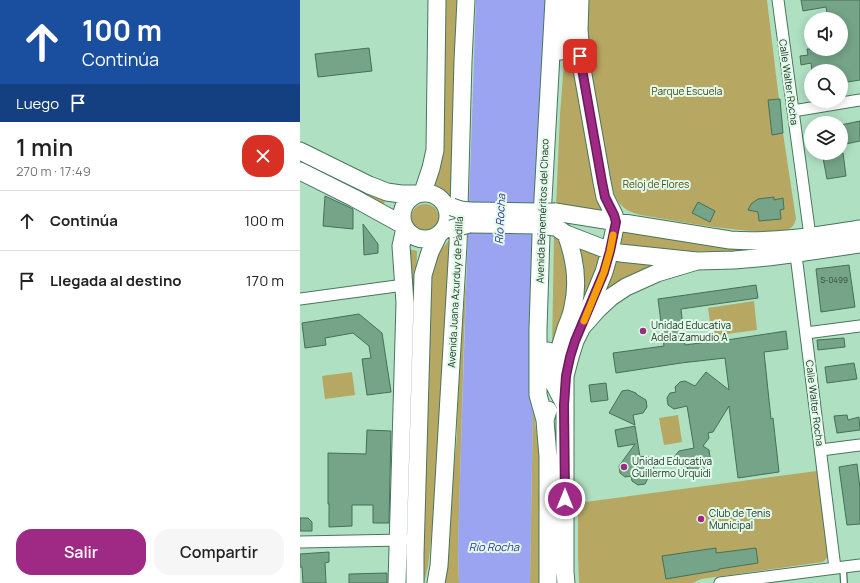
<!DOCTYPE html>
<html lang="es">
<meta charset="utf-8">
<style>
:root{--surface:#fff;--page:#f6f6f6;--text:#222;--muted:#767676;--line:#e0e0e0;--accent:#9e2a86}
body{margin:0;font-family:Manrope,sans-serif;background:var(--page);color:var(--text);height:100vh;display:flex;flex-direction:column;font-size:15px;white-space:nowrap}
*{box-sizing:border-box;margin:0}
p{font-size:13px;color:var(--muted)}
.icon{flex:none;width:22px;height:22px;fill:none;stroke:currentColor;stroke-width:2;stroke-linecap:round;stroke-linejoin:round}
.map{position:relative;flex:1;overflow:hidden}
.side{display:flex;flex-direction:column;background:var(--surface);width:300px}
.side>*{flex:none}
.banner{background:#1a4fa0;color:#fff;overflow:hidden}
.buttons{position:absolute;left:504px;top:12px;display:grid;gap:8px}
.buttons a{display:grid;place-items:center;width:44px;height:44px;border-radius:50%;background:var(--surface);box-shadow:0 2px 10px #0003;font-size:20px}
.pin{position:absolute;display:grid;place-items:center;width:34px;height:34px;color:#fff;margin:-17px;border-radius:8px;box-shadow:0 2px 6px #0006}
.me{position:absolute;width:44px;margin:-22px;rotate:0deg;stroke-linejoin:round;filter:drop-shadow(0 0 3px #0008)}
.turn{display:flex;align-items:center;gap:14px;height:84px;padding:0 16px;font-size:18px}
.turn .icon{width:52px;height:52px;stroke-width:2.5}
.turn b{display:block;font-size:28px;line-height:34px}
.then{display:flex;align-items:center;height:38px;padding:0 16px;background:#0003;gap:8px;font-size:15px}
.round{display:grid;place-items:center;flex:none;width:42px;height:42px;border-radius:16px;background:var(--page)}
.head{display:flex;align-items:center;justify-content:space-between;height:68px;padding:0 16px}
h1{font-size:24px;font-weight:600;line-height:30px}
.cta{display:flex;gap:8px;margin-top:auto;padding:8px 16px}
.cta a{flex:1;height:46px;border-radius:16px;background:var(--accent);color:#fff;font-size:16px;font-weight:600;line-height:46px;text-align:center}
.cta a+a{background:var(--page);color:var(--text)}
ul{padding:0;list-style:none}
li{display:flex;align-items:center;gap:12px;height:60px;padding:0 16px;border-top:1px solid var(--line)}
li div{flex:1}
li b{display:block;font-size:15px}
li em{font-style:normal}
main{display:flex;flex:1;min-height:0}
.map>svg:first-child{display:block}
.green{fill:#b6a763}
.water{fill:#9aa4f0}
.building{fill:#75a488;stroke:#437157}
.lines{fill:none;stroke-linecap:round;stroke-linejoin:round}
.lane-casing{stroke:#48765b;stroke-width:8}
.street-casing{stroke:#48765b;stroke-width:13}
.primary-casing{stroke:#48765b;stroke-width:19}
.lane{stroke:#fff;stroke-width:5.5}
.street{stroke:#fff;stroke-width:11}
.primary{stroke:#fff;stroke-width:17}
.primary-bridge-casing{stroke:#48765b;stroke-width:19;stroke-linecap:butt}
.primary-bridge{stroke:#fff;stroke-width:17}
.route-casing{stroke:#671b57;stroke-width:10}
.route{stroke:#9e2a86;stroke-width:7}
.slow{stroke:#f59e0b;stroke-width:7}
.poi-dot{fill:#9e2a86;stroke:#e2faea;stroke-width:1.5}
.labels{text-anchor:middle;stroke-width:4;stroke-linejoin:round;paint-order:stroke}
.number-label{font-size:8px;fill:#314b3c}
.street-label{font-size:10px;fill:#1a2d22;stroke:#e2faea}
.park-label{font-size:10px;fill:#4c4212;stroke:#e2faea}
.poi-label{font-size:10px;fill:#1a2d22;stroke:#e2faea;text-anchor:start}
.water-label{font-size:11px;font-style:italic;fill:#342e99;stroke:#e2faea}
</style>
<main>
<section class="side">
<div class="banner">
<div class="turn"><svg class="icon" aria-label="ahead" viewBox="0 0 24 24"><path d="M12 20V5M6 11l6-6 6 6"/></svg><div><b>100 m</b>Continúa</div></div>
<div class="then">Luego<svg class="icon" aria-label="arrive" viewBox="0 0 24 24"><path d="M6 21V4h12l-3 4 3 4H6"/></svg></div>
</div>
<div class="head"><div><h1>1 min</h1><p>270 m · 17:49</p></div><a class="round" style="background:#d93025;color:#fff"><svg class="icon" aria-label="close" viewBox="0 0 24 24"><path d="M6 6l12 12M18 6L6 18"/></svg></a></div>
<ul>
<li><svg class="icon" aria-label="ahead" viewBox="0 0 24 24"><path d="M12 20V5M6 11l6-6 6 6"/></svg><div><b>Continúa</b></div><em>100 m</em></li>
<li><svg class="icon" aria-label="arrive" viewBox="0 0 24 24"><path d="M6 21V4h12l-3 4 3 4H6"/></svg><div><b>Llegada al destino</b></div><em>170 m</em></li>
</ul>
<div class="cta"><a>Salir</a><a>Compartir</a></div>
</section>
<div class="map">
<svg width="560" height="583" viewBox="0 0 560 583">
<rect width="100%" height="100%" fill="#afe0c2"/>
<path class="green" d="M145 0H160L152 199 142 191 130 186Z
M274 0 310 214 256 207 260 114 264 63Z
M289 0H467L483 133 496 219C495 222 494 225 492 227 477 241 365 219 341 215 320 210 316 201 310 181L290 63 287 44Z
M0 160 87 198 82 207 69 196 0 163Z
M111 218a14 14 0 1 1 28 0a14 14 0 1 1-28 0Z
M321 230 394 243 421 247 452 249 453 252 353 251 318 246Z
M254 235 265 243 271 286 252 352Z
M151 238 135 506 128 566 124 583H122L128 276 138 253Z
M276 246 302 255 272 329Z
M108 249 117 251 110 526H106Z
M314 260 363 266 303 298Z
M167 269 164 337 158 550 159 583H142L150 511 157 435 158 376Z
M454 301 457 330 412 336 408 308Z
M52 372 55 395 25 399 22 376Z
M233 405 240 460 241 583H230Z
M378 415 382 442 364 445 359 418Z
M517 471 528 553V557L523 562 401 579 393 583H279L278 556V503Z"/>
<path class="water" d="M176 0H245L233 405 230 583H159L158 550C163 367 170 183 176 0Z"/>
<path class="building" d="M501 0H560V80L541 83V71H512L511 63 501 65 500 56 508 55 507 49H541V19H528L526 7 503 11Z
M69 48 72 71 18 77 15 54Z
M480 99 483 133 472 135 468 100Z
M560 121V141L541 145V125Z
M522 153H543L546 176 527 179Z
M25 196 53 209V229L23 226Z
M474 197V200L483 198 484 209 480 210 481 219 459 221 458 212 448 210 451 204 458 199Z
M398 202 415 211 410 222 392 213Z
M63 224 78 244V253L64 255Z
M549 265 555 307 521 312 516 269Z
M456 285 458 298 381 309 385 345 407 342V343L486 331 488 349 464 352 471 419 473 418 479 472 438 478 429 406 413 432 408 433 409 438 403 446 409 450 410 457 408 462 403 463 404 469 401 474 394 475 388 471 387 466 382 467 376 463 375 456 379 451 394 448 387 406 374 409 368 405 367 398 370 393 376 392 375 387 380 382 385 381 395 386 406 372 429 390 425 358 381 363 316 373 313 353 364 346 358 299Z
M59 314 82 333 91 392 67 395 62 359 71 358 69 346 53 333 25 338 26 345 5 348 2 323Z
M544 338 545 347 518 350 517 340Z
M554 363 557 379 527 383 525 367Z
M306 383 308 400 291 402 289 385Z
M328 390 336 393V394L346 400 347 407 343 413 333 415 335 425 309 413 322 391Z
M547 415 548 420 559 417 560 430 537 433 534 416Z
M335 426 340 457 347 456 353 460 354 467 351 472 347 473 348 478 345 484 338 485 332 481 331 476 325 477 320 473 319 466 335 444 318 447 315 430Z
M67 430 91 431 89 523H73V505H52V526L29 527V504H28V453L66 454Z
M557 464 560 488V524L547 525 539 467Z
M0 518H8L12 522V531H0Z
M416 548V553L456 548 458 563 419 569V570L366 579 362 556Z
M29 552V562L25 563 26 583H3L2 567H0V554Z
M87 573V583H49V574Z"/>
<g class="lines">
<g class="lane-casing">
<path id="lane" d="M543 567 544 583"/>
</g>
<g class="street-casing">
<path id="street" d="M478 0 510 236
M493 111 560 100
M495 247 535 568
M0 299 104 285
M506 333 560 326
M521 450 560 445
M0 542 104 540
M420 583 560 565"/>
</g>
<g class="primary-casing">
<path id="primary" d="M280 0 279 30 282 69 302 182 305 197 314 215 316 222 310 251 304 272 285 318
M261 51 268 0
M0 151 69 185 87 192 101 194H117
M0 171 54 198 103 225
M123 192 131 168 135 150 137 0
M102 216a23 23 0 1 1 46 0a23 23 0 1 1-46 0Z
M169 211 238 212
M255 212 430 240C474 243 516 236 560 229
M169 224 238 225
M260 230 266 234 310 251 320 253 397 261 434 260 468 257 491 254 560 244
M248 351V366L251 378 265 405
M253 370C257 356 262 342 266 328 269 321 272 314 273 307 279 281 275 258 266 234
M248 410 245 420 248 457V583
M245 420 238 395V329L241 235 254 0
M97 583 105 303 101 246 105 228
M115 583V554L123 275 130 252 138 236
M136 583 139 566 158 245 163 61 166 0
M266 583 265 572V376L270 357 275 341 282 327 298 309 311 297 326 287 357 273 397 261"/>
</g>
<use href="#lane" class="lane"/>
<use href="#street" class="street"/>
<use href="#primary" class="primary"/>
<g class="primary-bridge-casing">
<path id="primary-bridge" d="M152 207 161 210 169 211
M238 212H255
M238 225 255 227
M151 229 169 224"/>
</g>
<use href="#primary-bridge" class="primary-bridge"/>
</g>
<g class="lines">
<g class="route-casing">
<path id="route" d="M265 499 264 405 266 376 270 357 275 341 304 272 310 251 316 222 314 215 305 197 302 182 282 69 280 56"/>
</g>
<use href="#route" class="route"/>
<path class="slow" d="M284 321 304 272 310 251 313 235"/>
</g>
<g class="poi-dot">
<circle cx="343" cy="331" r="4"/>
<circle cx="324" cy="467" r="4"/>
<circle cx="401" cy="519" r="4"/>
</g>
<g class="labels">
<g class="number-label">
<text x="534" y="283">S-0499</text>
</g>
<g class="street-label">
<text transform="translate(489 82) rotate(82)" y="4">Calle Walter Rocha</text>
<text transform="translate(242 211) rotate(-88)" y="4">Avenida Beneméritos del Chaco</text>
<text transform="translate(155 292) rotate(-87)" y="4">Avenida Juana Azurduy de Padilla</text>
<text transform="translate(515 403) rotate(83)" y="4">Calle Walter Rocha</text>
</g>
<g class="park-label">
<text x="387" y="95">Parque Escuela</text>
<text x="356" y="188">Reloj de Flores</text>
</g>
<g class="poi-label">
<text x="351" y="329">Unidad Educativa<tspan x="351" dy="12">Adela Zamudio A</tspan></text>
<text x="332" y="465">Unidad Educativa<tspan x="332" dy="12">Guillermo Urquidi</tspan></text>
<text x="409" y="517">Club de Tenis<tspan x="409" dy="12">Municipal</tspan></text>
</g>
<g class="water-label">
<text transform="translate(200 219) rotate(-87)" y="4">Río Rocha</text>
<text x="194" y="551">Río Rocha</text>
</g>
</g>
</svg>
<div class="buttons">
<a><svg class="icon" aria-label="sound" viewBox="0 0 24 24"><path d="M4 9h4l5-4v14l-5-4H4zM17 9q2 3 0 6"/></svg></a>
<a><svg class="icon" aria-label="search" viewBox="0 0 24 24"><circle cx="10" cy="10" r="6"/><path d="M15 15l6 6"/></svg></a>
<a><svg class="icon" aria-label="layers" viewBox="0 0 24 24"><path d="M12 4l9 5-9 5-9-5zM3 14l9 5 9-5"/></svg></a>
</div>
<div class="pin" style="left:280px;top:56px;background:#d93025"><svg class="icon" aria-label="arrive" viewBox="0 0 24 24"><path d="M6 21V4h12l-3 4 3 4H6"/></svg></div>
<svg class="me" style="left:265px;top:499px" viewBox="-20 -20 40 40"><circle r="17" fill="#9e2a86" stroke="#fff" stroke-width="3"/><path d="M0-11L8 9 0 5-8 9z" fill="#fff"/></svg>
</div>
</main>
